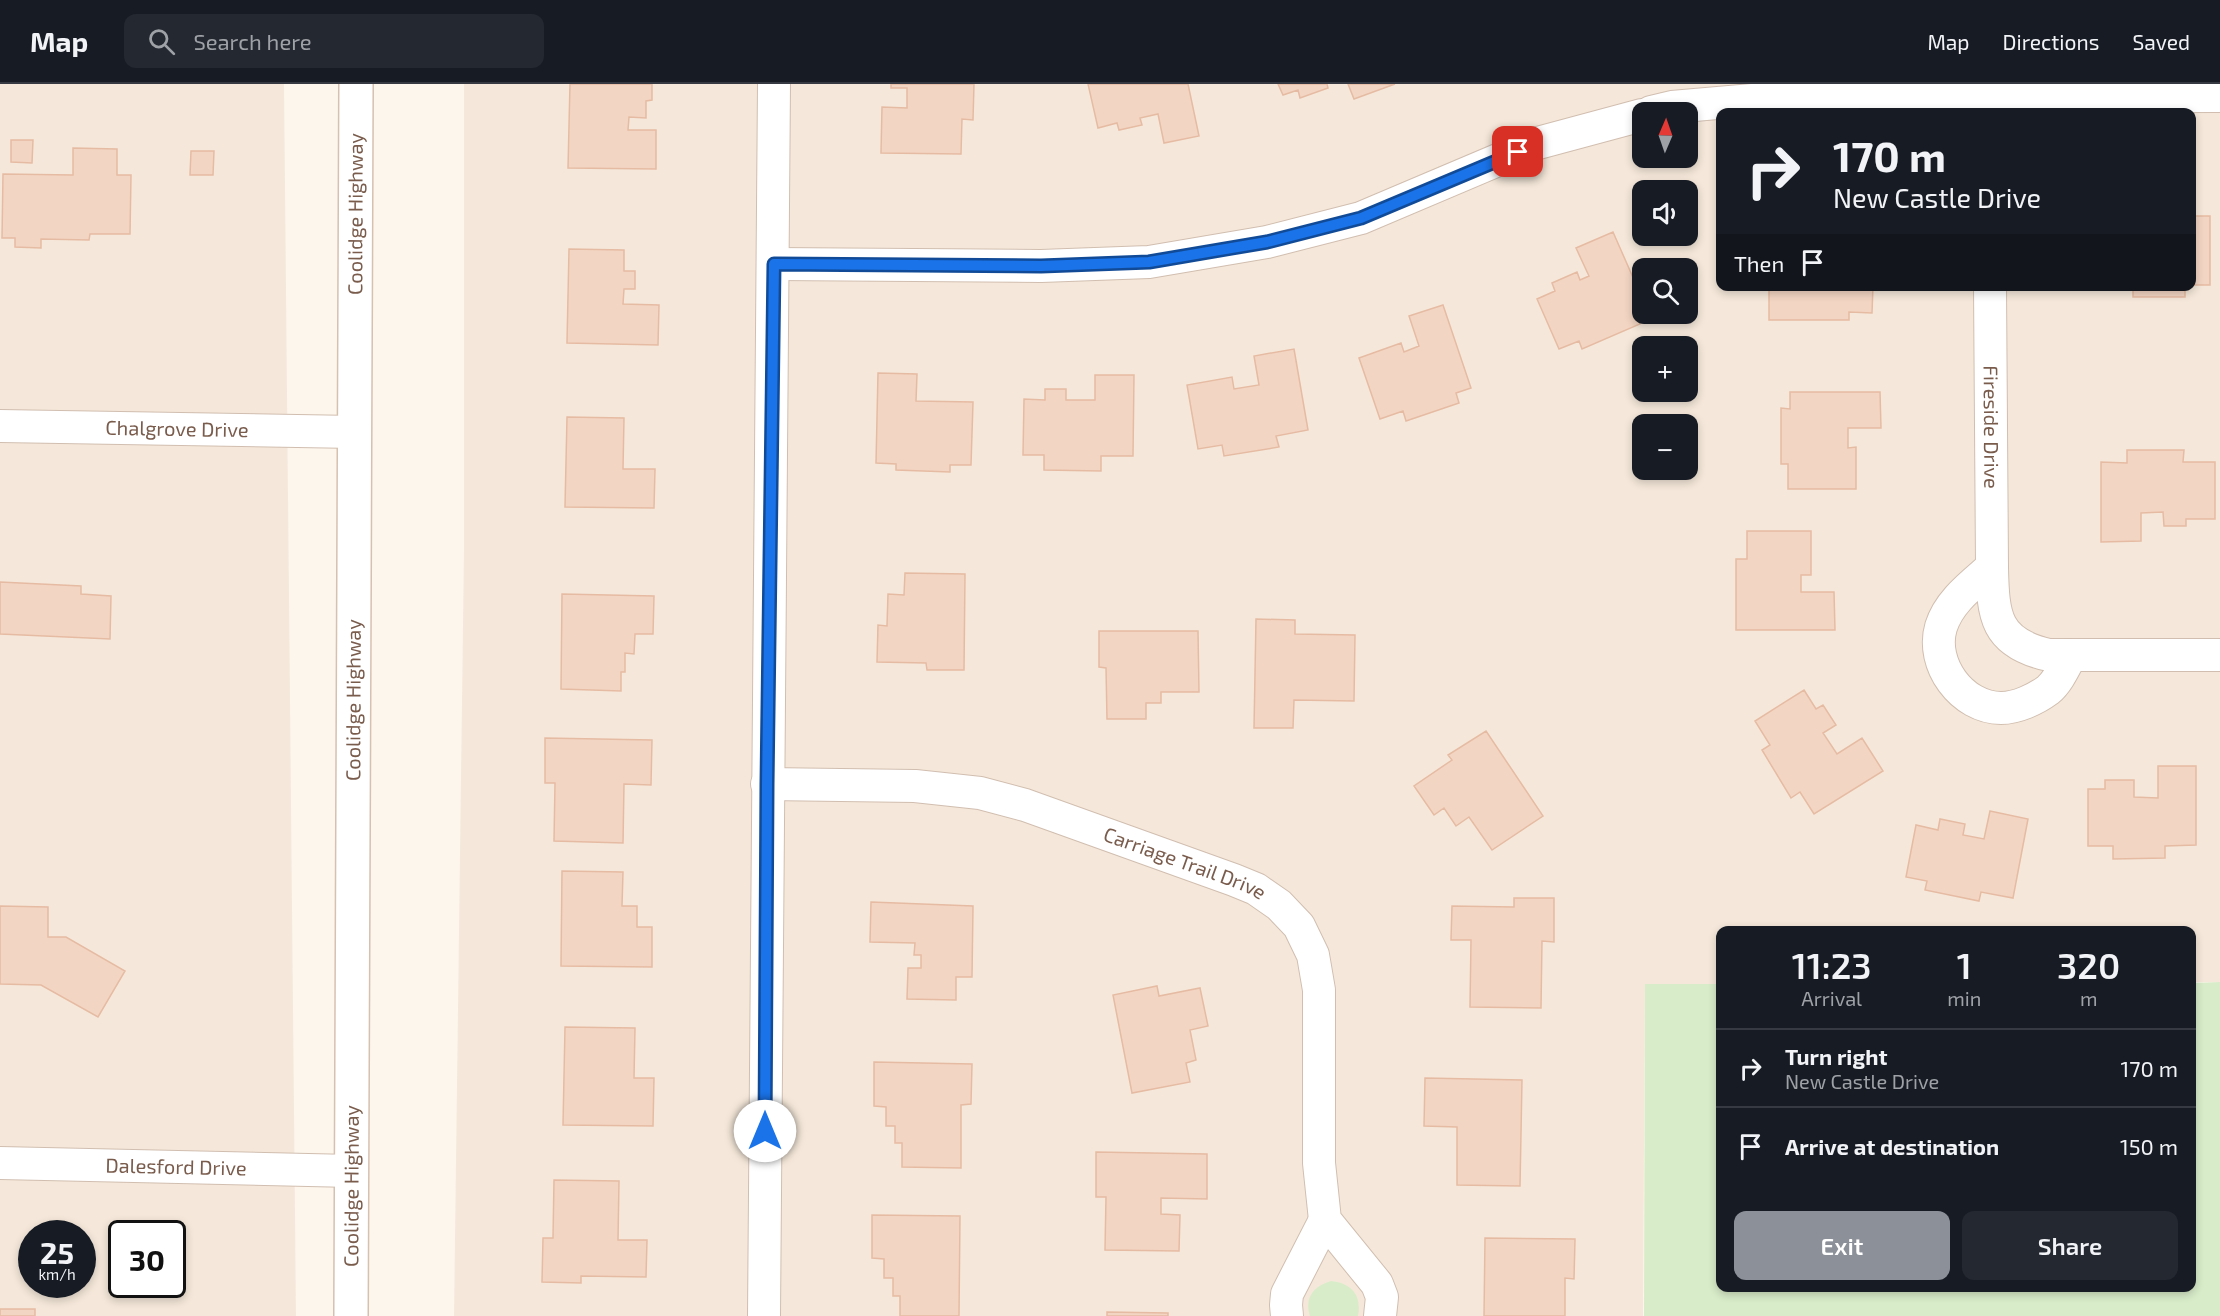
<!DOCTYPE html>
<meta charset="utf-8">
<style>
:root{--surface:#171b24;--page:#242831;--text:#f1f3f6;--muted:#9ea1a6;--line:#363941;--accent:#8c9099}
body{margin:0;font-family:"Exo 2",sans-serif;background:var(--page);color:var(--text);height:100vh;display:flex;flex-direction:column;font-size:22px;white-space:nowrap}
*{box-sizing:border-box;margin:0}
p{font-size:20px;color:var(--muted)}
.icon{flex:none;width:33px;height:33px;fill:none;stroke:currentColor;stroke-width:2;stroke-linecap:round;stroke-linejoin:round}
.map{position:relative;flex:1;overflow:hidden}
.drawer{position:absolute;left:1716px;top:842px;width:480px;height:366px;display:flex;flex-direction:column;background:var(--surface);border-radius:12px;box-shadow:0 3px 9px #0003}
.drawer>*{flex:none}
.hud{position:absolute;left:1716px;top:24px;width:480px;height:183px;border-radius:12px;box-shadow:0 3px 9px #0003;background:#171b24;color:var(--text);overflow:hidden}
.needle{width:39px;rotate:2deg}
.tools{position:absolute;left:1632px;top:18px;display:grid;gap:12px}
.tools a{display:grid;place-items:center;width:66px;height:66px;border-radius:12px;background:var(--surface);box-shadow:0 3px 9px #0003;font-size:30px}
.speed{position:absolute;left:18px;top:1136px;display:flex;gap:12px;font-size:30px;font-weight:700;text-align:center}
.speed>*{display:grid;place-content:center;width:78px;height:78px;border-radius:50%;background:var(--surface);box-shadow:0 3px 9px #0003;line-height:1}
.speed small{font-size:15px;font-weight:400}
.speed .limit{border:3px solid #111;border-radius:9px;background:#fff;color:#111}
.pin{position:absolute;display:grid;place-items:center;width:51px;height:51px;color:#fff;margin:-26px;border-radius:12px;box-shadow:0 3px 9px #0006}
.me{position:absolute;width:66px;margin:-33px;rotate:0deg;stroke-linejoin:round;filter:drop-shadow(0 0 4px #0008)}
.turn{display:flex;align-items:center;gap:21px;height:126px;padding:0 18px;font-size:27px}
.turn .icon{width:78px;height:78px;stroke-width:2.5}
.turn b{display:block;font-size:42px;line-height:51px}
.then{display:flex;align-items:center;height:57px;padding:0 18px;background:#0003;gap:12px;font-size:22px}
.eta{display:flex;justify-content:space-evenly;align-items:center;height:102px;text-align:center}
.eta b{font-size:36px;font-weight:600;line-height:42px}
.button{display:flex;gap:12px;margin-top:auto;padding:12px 18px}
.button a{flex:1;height:69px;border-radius:12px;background:var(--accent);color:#fff;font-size:24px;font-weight:600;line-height:69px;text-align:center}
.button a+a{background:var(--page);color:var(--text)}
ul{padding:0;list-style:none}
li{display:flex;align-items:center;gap:18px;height:78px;padding:0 18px;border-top:2px solid var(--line)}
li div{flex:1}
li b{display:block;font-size:22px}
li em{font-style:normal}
header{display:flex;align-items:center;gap:36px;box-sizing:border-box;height:84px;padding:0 30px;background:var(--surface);border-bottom:2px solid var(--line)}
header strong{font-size:28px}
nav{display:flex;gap:33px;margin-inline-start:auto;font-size:21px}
.search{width:420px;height:54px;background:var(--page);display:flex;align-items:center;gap:15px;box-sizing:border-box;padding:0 21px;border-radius:12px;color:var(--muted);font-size:22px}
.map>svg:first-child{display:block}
.residential{fill:#f5e8da;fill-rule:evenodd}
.green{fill:#d8ecc9}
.building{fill:#f3d5c3;stroke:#e6bba3;stroke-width:1.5}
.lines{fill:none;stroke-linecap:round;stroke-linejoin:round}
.street-casing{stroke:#d1beb0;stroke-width:34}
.secondary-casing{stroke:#d6c0b0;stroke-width:36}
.street{stroke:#fff;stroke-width:32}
.secondary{stroke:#fff;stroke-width:33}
.route-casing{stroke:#114b97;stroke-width:15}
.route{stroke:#1a73e8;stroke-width:10}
.labels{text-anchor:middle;stroke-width:5;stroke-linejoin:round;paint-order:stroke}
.street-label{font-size:20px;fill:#7a5c4d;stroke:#fffaf3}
</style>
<header>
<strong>Map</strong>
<div class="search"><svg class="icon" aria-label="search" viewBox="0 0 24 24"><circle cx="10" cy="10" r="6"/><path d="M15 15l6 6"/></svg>Search here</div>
<nav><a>Map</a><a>Directions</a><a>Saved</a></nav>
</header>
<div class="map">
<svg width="2220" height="1232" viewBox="0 0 2220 1232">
<rect width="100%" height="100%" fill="#fdf6ec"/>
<path class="residential" d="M0 0H284L296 1232H0ZM32 1149H82V1200H32ZM122 1149H172V1200H122Z
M464 0H2220V898H2192V846H1720V900H1645L1643 1232H454L464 464ZM1642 28H1688V74H1642ZM1720 28H2192V202H1720ZM1642 106H1688V152H1642ZM1642 184H1688V230H1642ZM1642 262H1688V308H1642ZM1642 340H1688V386H1642Z"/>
<path class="green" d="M2220 898V1232H1644L1645 900H1720V1203H2192V899Z
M1331 1197C1352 1199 1362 1212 1358 1232H1310C1304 1213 1314 1202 1331 1197Z"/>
<path class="building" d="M570 0H652V16L646 17V34L629 33 628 46H656V85L568 84Z
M891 0H974L973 36 962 35 961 70 881 69 882 23 907 24V4H891Z
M1088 0H1188L1199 52 1164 59 1158 30 1140 34 1142 41 1119 46 1117 39 1098 44Z
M1278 0H1327L1328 4 1300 14 1298 6 1283 11Z
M1348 0H1395L1354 15Z
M11 56H33L32 79 11 78Z
M73 64 117 65V91H131L130 150H90L89 156 41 155V164L15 163V154H2L3 90 73 91Z
M191 67H214L213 91H190Z
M2192 132H2210V201H2192Z
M1613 148 1642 214V229L1636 232 1640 240 1582 265 1579 257 1559 265 1537 215 1555 207 1552 199 1577 188 1580 196 1589 192 1576 164Z
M569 165 624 166V187H635V205H624L623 220 659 221 658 261 567 259Z
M1769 202H1873L1872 229 1849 228V236H1769Z
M2133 202H2185V213H2133Z
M1443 221 1471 304 1456 309 1459 319 1406 337 1403 327 1380 335 1359 274 1401 259 1404 268 1419 262 1409 232Z
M1294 265 1308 346 1276 352 1279 363 1224 372 1222 361 1198 365 1187 301 1232 293 1234 305 1259 301 1254 272Z
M878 289 917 290 916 317 973 318 971 381H950V388L896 386V380L876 379Z
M1095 291H1134L1133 372H1101V387L1044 386V371H1023L1024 315 1045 316V305H1066V316H1095Z
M1790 308H1880L1881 344H1848V364L1856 363V405H1788V380H1781V324L1790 325Z
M567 333 624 334 623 385H655L654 424 565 423Z
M2127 366H2184L2183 378H2215V435H2186V442H2164L2163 428 2141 429V457L2101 458V378L2127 379Z
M1747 447H1811V491H1801V508H1834L1835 546H1736V475H1747Z
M905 489 965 490 964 586H927L926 579 877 578 878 541 887 542 888 510 904 511Z
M0 498 81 502V510L111 512 110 555 0 550Z
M562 510 654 512 653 550H635L634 570 625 569V588H621V607L561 605Z
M1256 535 1295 536V550L1355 551 1354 617 1294 616 1293 644H1254Z
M1099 547H1198L1199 608H1161V619H1146V635H1107L1106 584 1099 583Z
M1804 606 1816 625 1823 621 1836 641 1823 649 1837 670 1862 654 1883 687 1814 730 1800 708 1791 714 1762 666 1770 661 1755 637Z
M1486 647 1543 732 1492 766 1469 733 1456 742 1444 724 1434 731 1414 702 1452 676 1448 671Z
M545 654 652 656 651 701 624 700 623 759 554 757 555 699H545Z
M2158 682H2196V761L2165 762V774L2113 775V762H2088V705H2105V696H2134V713L2158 714Z
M1990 727 2028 735 2013 814 1981 808 1979 817 1925 806 1927 797 1906 793 1916 741 1938 746 1940 735 1965 740 1963 751 1984 755Z
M562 787 623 788 622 822H637V843H652V883L561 882Z
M1514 814H1554V858L1542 857 1541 924 1470 923 1471 856H1451L1452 822 1514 823Z
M871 818 973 822 972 893H956V916L907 915 908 884H921V871H914L915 859 870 858Z
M0 822 48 823V853H66L125 887 98 933 41 901 0 900Z
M1157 902 1159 912 1200 904 1208 942 1190 946 1196 976 1186 979 1190 998 1132 1009 1113 911Z
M565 943 635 944 634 994H654L653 1042 563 1041Z
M874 978 972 980 971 1020 961 1021V1084L902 1083V1059H895V1042H886V1023L874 1022Z
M1425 994 1522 996 1520 1102 1457 1101V1043L1424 1042Z
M1096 1068 1207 1070V1115L1161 1114V1130L1180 1131 1179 1167 1105 1166 1106 1113H1096Z
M554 1096 619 1097 618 1156H647L646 1193 581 1192V1199L542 1198 543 1154H553Z
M872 1131 960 1132 959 1232H900V1212H893V1194H884V1175L872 1174Z
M1485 1154 1575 1155 1574 1195 1565 1194V1232H1484Z
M0 1225H35V1232H0Z
M1107 1228 1168 1229V1232H1107Z"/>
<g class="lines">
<g class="street-casing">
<g id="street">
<path d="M1651 28 1672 23 1786 13 2220 12"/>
<path d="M774 180 1041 182 1149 178 1267 158 1361 134 1538 59 1642 31"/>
<path id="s1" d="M1990 202 1992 483C1993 532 1995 559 2049 571H2220"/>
<path id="s2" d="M0 342 355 348"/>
<path d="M1992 483C1973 500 1949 517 1941 543 1930 580 1962 624 2001 624 2017 624 2036 615 2048 606 2058 598 2065 582 2071 571"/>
<path id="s3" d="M767 700 915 702 980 709 1025 721 1234 796 1256 805 1279 821 1299 842 1313 871 1319 906V1079L1325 1136 1377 1200 1382 1213 1380 1232"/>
<path id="s4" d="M0 1079 352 1087"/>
<path d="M764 1232 774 0"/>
<path d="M1287 1232 1286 1221 1287 1210 1325 1136"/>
</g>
</g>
<g class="secondary-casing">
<g id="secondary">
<path id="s5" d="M351 1232 356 0"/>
</g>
</g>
<use href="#street" class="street"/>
<use href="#secondary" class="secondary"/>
</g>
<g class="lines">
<g class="route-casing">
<path id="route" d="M765 1047 767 700 774 180 1041 182 1149 178 1267 158 1361 134 1518 68"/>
</g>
<use href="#route" class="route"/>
</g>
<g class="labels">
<g class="street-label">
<text dy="7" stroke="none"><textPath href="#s5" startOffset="1102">Coolidge Highway</textPath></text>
<text dy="7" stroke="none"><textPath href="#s1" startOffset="141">Fireside Drive</textPath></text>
<text dy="7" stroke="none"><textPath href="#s2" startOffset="177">Chalgrove Drive</textPath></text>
<text dy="7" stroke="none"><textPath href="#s5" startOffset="616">Coolidge Highway</textPath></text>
<text dy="7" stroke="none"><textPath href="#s3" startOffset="430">Carriage Trail Drive</textPath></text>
<text dy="7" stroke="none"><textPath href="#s4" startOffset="176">Dalesford Drive</textPath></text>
<text dy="7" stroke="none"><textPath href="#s5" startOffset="130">Coolidge Highway</textPath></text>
</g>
</g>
</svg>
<div class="tools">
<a><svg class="needle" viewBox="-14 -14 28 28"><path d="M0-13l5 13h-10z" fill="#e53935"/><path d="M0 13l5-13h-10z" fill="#9ea1a6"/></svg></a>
<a><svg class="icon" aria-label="sound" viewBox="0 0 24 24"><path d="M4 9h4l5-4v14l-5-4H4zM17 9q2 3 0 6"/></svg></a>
<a><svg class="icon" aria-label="search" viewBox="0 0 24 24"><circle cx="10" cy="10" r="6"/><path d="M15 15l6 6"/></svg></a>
<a>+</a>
<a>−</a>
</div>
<div class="speed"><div>25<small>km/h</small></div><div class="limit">30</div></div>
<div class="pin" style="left:1518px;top:68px;background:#d93025"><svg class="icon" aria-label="arrive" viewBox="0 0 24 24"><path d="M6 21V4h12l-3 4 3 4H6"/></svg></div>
<svg class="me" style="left:765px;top:1047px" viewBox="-20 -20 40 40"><circle r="19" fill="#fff"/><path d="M0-13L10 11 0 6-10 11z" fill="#1a73e8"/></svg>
<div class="hud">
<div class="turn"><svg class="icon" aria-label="right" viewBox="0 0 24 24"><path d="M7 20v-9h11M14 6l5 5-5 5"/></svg><div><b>170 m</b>New Castle Drive</div></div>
<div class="then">Then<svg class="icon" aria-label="arrive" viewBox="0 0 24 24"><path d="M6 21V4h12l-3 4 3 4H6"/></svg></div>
</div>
<section class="drawer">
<div class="eta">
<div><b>11:23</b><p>Arrival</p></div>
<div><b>1</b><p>min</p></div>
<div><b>320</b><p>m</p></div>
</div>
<ul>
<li><svg class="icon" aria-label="right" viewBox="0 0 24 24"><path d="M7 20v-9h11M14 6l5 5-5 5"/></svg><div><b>Turn right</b><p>New Castle Drive</p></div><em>170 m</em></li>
<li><svg class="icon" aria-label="arrive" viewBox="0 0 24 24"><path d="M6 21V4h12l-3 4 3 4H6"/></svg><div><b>Arrive at destination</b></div><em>150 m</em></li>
</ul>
<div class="button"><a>Exit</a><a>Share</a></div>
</section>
</div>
